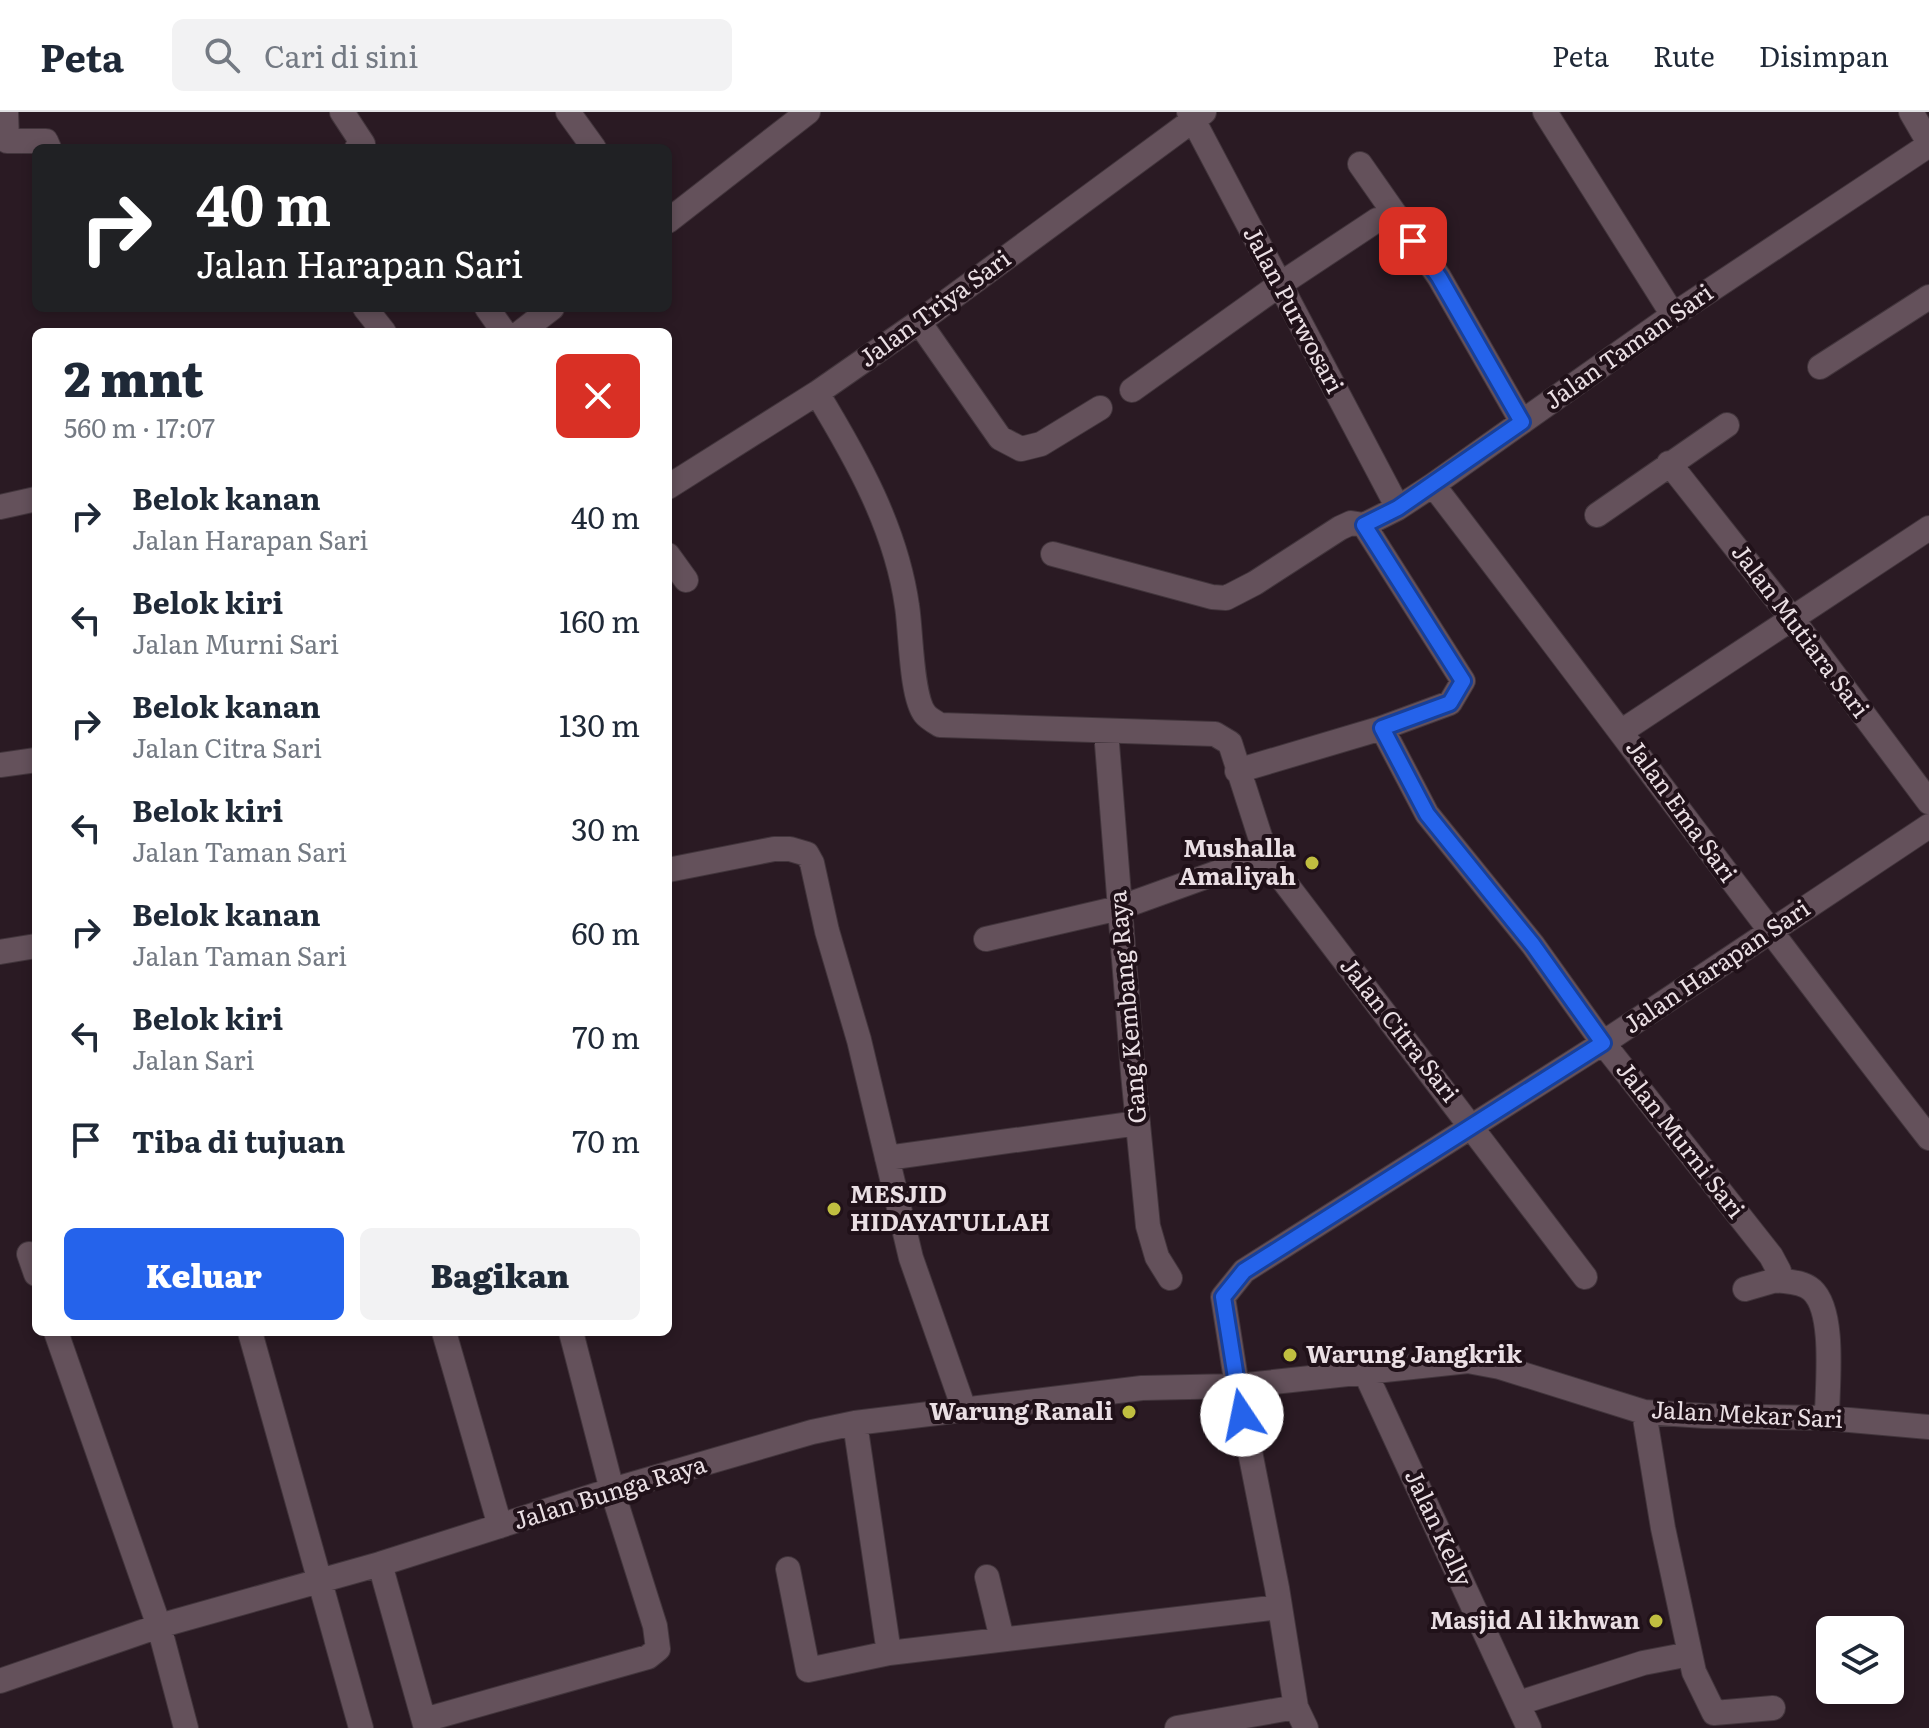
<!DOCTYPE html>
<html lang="id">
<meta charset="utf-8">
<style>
:root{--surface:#fff;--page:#f2f2f3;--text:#1f2937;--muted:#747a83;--line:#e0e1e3;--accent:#2563eb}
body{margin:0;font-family:Literata,serif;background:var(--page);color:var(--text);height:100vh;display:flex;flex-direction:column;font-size:30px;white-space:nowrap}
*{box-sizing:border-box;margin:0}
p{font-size:26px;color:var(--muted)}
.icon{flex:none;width:44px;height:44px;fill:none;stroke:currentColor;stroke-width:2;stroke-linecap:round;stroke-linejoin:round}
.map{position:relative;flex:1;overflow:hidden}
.details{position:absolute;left:32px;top:216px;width:640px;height:1008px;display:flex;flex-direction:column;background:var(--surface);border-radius:12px;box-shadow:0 4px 12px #0003}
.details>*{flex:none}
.hud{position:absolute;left:32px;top:32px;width:640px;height:168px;border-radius:12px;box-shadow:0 4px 12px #0003;background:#202124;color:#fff;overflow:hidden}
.fabs{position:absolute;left:1816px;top:1504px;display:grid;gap:16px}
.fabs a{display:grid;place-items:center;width:88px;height:88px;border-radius:12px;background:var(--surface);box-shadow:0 4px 12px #0003;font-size:40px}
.pin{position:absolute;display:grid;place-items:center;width:68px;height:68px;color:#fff;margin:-34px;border-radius:16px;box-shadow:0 4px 12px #0006}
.me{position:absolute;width:88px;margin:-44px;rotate:349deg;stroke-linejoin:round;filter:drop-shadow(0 0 6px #0008)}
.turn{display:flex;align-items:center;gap:28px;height:168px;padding:0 32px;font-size:36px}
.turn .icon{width:104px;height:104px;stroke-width:2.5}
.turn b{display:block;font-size:56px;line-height:68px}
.round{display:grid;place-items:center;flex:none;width:84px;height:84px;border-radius:12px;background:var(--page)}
.summary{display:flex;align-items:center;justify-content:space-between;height:136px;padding:0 32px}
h1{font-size:48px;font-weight:800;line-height:60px}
.button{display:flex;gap:16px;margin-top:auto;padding:16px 32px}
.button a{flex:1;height:92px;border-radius:12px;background:var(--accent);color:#fff;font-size:32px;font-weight:800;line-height:92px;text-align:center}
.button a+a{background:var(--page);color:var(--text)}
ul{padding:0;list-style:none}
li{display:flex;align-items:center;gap:24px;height:104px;padding:0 32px}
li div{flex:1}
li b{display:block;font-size:30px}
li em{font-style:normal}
header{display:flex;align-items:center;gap:48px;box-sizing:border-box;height:112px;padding:0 40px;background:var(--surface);border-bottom:2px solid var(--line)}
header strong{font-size:38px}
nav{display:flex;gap:44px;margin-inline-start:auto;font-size:28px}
.search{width:560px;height:72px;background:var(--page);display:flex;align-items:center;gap:20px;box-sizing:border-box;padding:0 28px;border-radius:12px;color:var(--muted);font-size:30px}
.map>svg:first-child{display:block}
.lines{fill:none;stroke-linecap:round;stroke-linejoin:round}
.minor-casing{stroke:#42353c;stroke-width:26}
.minor{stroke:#64515b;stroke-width:24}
.route-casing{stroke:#184099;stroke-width:20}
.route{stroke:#2563eb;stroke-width:14}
.poi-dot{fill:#c0be40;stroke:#201119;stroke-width:3}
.labels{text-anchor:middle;stroke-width:8;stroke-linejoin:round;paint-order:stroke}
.street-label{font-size:24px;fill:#eadfe4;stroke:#201119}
.poi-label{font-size:24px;font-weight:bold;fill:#eadfe4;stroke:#201119;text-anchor:end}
</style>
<header>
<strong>Peta</strong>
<div class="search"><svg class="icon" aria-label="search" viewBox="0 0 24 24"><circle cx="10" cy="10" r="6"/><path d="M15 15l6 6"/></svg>Cari di sini</div>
<nav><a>Peta</a><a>Rute</a><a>Disimpan</a></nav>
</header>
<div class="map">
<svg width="1929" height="1616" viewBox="0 0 1929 1616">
<rect width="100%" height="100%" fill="#2a1a23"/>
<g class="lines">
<g class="minor-casing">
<path id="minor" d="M6 0 7 29H46L49 36
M342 0 363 32 357 36
M568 0 594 36
M1189 0 1398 396
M1545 0 1673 203
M1911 0 1929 31
M1360 52 1439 165 1522 310
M668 109 808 0
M365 196 384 220
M487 196 504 220
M919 210 1000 326 1021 337 1041 332 1100 296
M521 220 552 196
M1820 255 1929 185
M1132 278 1279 173 1377 108
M817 281C857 347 896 416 907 494 911 518 911 585 925 602 928 606 935 610 940 613L1215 622 1230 631 1266 743 1274 756 1585 1165
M1669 351 1793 508 1929 690
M1433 373C1600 590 1761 810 1929 1026
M668 375 817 281 919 210 1204 0
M0 395 36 387
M1597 403 1727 313
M1053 442 1212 485 1226 486 1255 471 1340 416 1351 411 1364 413
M668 443 686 468
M1382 616 1427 702 1533 833 1603 931 1771 1144 1779 1159 1776 1168 1745 1177
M1106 619 1133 961 1148 1114 1157 1145 1170 1166
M1622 619 1929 416
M0 653 36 648
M1237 659 1382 616 1450 591 1463 569 1364 413 1398 396 1433 373 1673 203 1929 33
M668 758 774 737H790L807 742 812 751 827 819 859 928 911 1146 964 1297
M986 827 1119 796 1266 743
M0 840 36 834
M887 1046 1138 1011
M29 1142 36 1162
M1776 1168C1787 1170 1802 1169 1812 1178 1836 1200 1827 1274 1827 1306
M56 1220 159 1514 186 1616
M250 1220 361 1616
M444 1220 500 1414
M1365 1260 1529 1616
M1644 1300 1663 1416 1694 1560 1714 1601 1773 1596
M855 1311 889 1541
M380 1452 426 1616
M788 1457 808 1558 889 1541 1279 1495
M987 1465 1002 1527
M0 1569 159 1514 380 1452 612 1378 812 1320 855 1311 1142 1276 1237 1274 1468 1249 1500 1255 1644 1300 1705 1304 1827 1306 1929 1315
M1519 1591 1643 1551 1690 1542
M424 1608 648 1545 658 1537 655 1514 612 1378 571 1220
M1177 1616 1296 1595
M1306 1616 1296 1595 1277 1476 1237 1274 1223 1185 1244 1159 1603 931 1929 714"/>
</g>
<use href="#minor" class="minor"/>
</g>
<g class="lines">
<g class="route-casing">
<path id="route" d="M1242 1303 1223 1185 1244 1159 1603 931 1533 833 1427 702 1382 616 1450 591 1463 569 1364 413 1398 396 1522 310 1439 165 1413 129"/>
</g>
<use href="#route" class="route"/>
</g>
<g class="poi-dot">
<circle cx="1312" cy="751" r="8"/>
<circle cx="834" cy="1097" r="8"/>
<circle cx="1290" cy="1243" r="8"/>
<circle cx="1129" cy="1300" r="8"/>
<circle cx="1656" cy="1509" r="8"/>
</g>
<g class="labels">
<g class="street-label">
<text transform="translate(935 197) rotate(-36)" y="8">Jalan Triya Sari</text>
<text transform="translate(1293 198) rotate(62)" y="8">Jalan Purwosari</text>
<text transform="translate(1629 235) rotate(-35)" y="8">Jalan Taman Sari</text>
<text transform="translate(1800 519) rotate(53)" y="8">Jalan Mutiara Sari</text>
<text transform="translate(1681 699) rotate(54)" y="8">Jalan Ema Sari</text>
<text transform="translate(1717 855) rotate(-34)" y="8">Jalan Harapan Sari</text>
<text transform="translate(1128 895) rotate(-95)" y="8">Gang Kembang Raya</text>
<text transform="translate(1399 918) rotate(52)" y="8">Jalan Citra Sari</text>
<text transform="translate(1680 1028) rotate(52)" y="8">Jalan Murni Sari</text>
<text transform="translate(1747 1303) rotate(3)" y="8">Jalan Mekar Sari</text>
<text transform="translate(610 1381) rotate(-17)" y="8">Jalan Bunga Raya</text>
<text transform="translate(1438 1416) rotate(65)" y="8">Jalan Kelly</text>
</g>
<g class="poi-label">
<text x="1296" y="745">Mushalla<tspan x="1296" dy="28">Amaliyah</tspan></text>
<text x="850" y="1091" text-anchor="start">MESJID<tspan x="850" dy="28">HIDAYATULLAH</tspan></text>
<text x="1306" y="1251" text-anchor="start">Warung Jangkrik</text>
<text x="1113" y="1308">Warung Ranali</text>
<text x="1640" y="1517">Masjid Al ikhwan</text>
</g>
</g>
</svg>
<div class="fabs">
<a><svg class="icon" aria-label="layers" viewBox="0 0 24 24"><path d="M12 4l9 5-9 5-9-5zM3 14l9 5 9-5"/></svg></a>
</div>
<div class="pin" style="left:1413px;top:129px;background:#d93025"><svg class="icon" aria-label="arrive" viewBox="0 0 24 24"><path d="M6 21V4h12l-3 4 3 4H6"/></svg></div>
<svg class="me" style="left:1242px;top:1303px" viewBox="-20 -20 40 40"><circle r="19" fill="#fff"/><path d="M0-13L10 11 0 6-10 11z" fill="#2563eb"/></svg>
<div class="hud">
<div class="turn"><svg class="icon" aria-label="right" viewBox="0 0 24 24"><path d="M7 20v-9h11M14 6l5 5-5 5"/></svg><div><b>40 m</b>Jalan Harapan Sari</div></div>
</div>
<section class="details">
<div class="summary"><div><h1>2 mnt</h1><p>560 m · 17:07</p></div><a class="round" style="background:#d93025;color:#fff"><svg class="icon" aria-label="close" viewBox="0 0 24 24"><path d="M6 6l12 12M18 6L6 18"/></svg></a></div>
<ul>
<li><svg class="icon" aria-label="right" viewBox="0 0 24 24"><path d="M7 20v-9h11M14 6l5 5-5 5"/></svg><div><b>Belok kanan</b><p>Jalan Harapan Sari</p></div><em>40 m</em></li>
<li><svg class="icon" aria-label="left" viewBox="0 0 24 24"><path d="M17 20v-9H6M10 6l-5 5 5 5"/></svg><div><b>Belok kiri</b><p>Jalan Murni Sari</p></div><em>160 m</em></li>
<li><svg class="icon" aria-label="right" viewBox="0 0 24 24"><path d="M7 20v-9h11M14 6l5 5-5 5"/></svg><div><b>Belok kanan</b><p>Jalan Citra Sari</p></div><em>130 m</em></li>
<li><svg class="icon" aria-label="left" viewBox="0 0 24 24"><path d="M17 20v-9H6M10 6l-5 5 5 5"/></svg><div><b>Belok kiri</b><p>Jalan Taman Sari</p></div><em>30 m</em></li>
<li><svg class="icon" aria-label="right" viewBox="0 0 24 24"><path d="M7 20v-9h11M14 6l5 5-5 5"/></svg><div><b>Belok kanan</b><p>Jalan Taman Sari</p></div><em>60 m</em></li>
<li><svg class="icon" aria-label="left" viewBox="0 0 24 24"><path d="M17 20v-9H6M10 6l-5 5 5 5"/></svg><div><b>Belok kiri</b><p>Jalan Sari</p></div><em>70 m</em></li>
<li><svg class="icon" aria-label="arrive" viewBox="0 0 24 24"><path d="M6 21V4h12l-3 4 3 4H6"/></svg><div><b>Tiba di tujuan</b></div><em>70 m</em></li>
</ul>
<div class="button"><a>Keluar</a><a>Bagikan</a></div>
</section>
</div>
